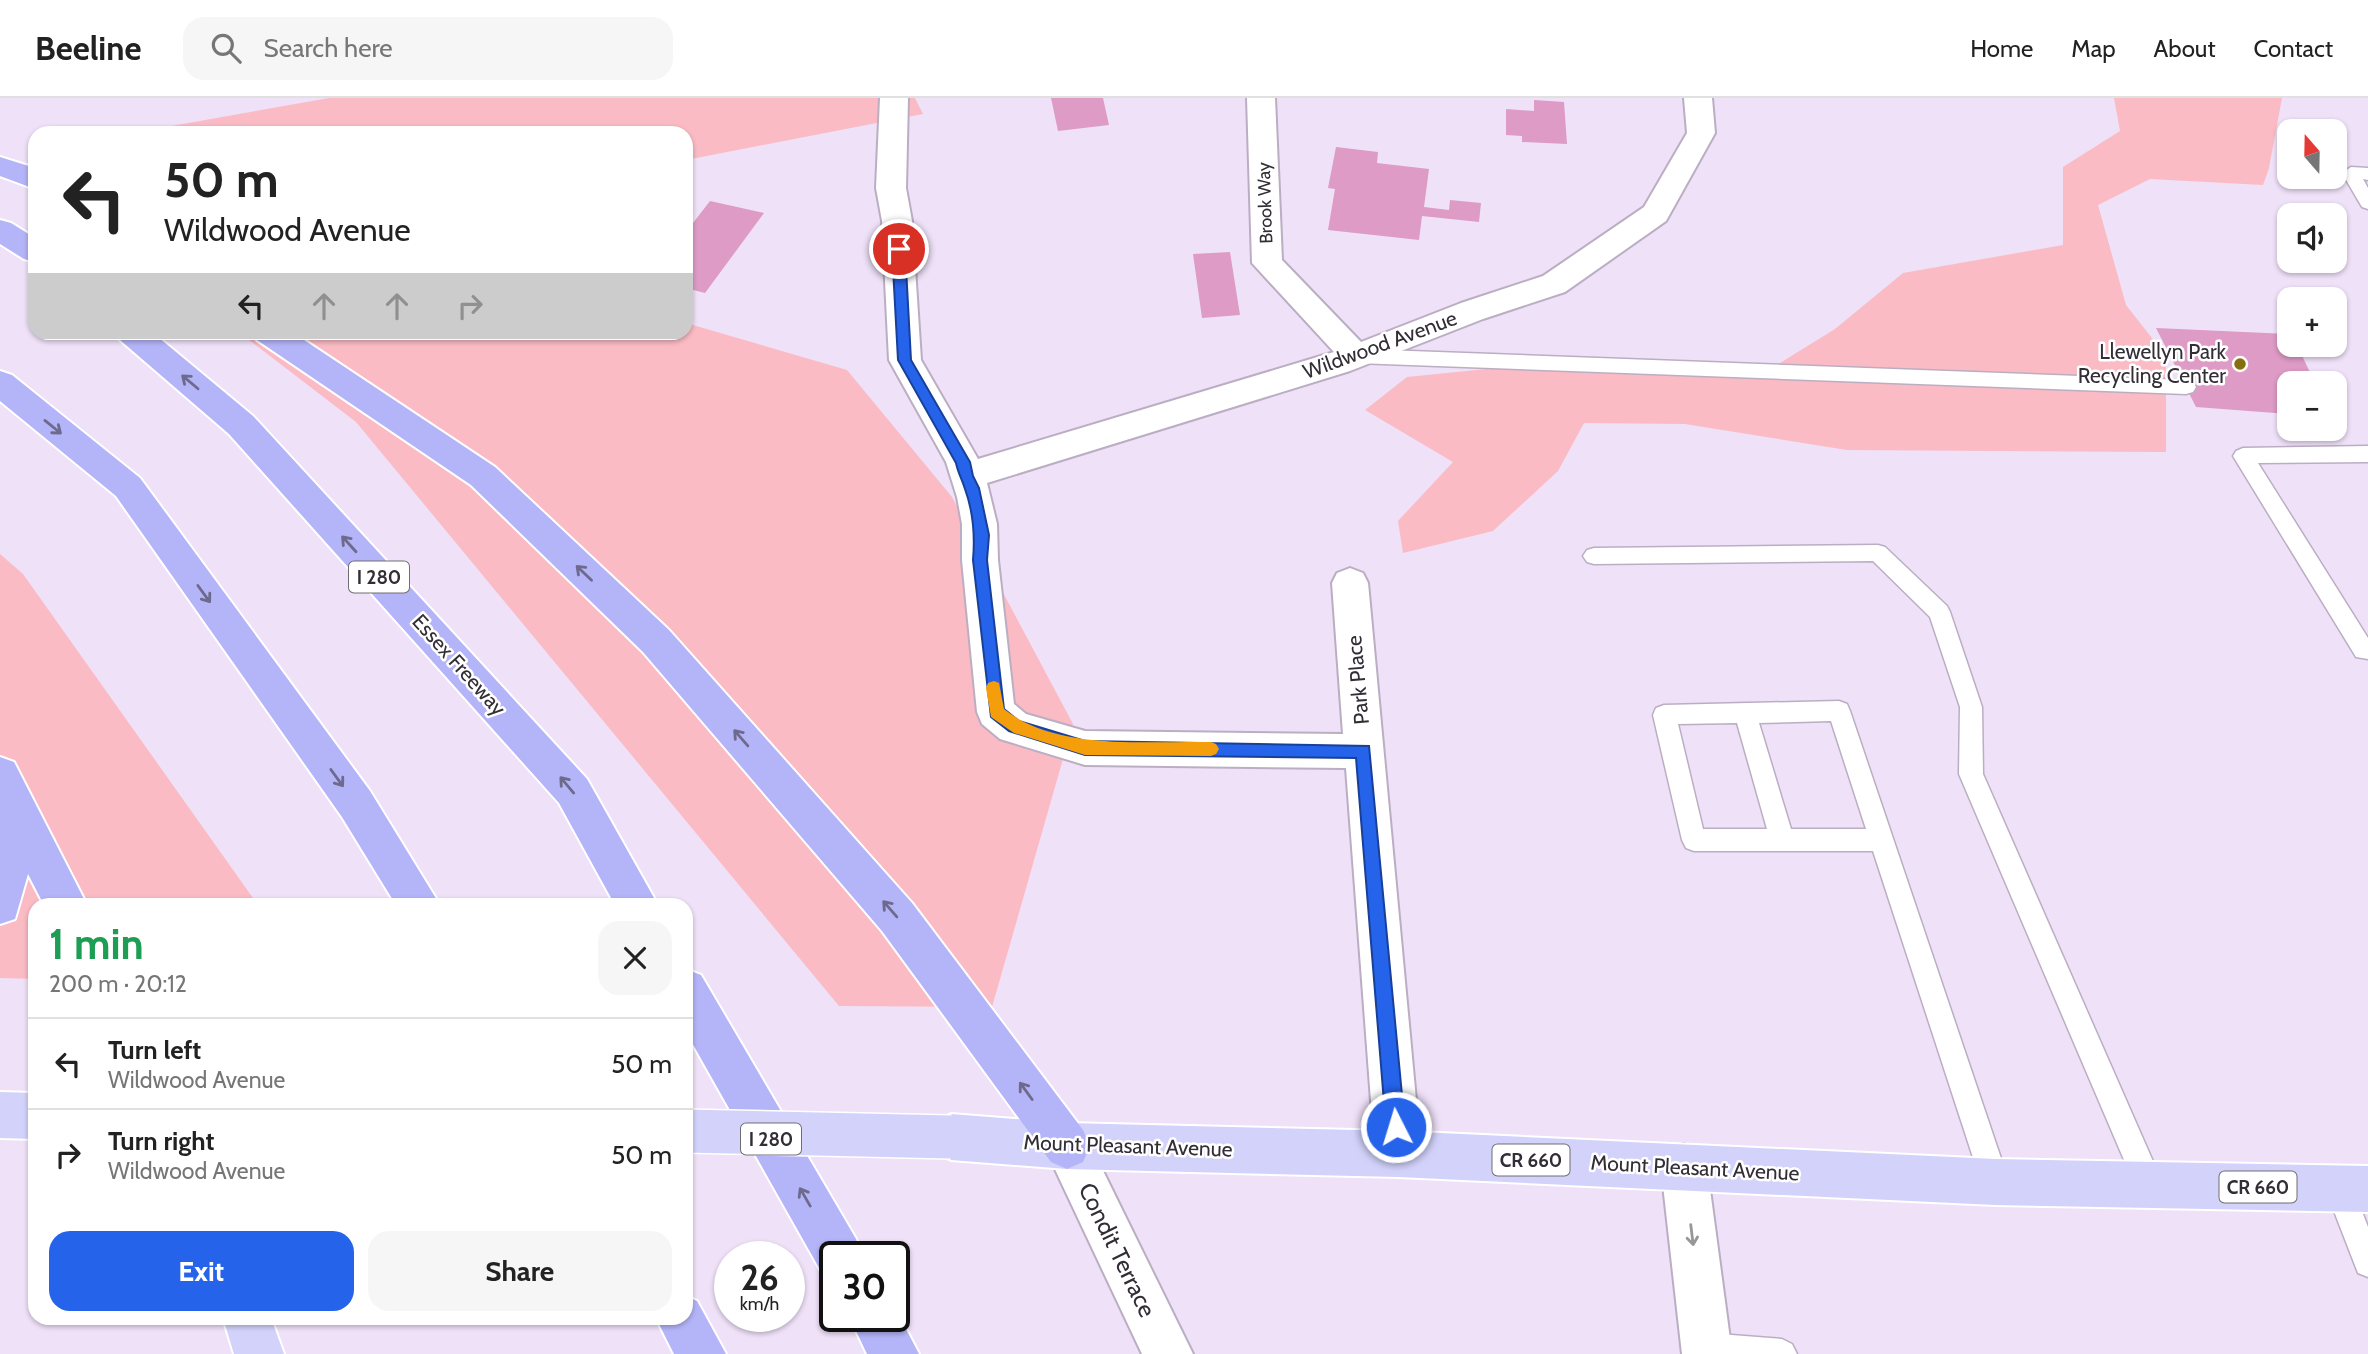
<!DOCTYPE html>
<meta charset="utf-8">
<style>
:root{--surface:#fff;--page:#f6f6f6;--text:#222;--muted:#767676;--line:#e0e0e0;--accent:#2563eb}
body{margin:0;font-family:Cabin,sans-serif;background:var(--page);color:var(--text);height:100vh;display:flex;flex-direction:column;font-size:26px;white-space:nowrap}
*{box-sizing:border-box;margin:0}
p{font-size:23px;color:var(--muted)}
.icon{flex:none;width:38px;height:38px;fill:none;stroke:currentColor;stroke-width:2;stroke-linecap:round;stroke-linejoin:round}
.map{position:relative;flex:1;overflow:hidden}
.sheet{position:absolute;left:28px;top:800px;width:665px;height:427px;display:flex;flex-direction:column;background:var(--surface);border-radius:21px;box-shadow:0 2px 5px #0004}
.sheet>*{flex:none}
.top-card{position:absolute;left:28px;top:28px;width:665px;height:214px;border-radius:21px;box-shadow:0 2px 5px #0004;background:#fff;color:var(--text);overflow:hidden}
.needle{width:46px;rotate:340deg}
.fabs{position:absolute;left:2277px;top:21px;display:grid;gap:14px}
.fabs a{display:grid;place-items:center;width:70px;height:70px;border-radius:14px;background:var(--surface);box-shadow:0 2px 5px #0004;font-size:35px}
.speed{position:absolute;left:714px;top:1143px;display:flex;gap:14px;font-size:35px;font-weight:700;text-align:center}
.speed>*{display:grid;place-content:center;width:91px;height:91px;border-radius:50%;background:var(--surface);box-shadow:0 2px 5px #0004;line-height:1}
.speed small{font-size:18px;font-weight:400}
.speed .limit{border:4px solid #111;border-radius:10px;background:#fff;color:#111}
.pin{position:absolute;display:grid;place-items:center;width:60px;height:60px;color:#fff;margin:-30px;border:4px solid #fff;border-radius:50%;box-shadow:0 2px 7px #0007}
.me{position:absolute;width:77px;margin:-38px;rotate:355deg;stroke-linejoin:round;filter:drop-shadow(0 0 5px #0008)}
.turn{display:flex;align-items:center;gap:24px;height:147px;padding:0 21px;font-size:32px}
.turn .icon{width:91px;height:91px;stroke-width:2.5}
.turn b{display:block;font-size:49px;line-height:60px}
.lanes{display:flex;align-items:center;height:66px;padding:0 21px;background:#0003;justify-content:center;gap:35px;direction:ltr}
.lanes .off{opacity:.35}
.round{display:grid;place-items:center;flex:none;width:74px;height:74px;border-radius:21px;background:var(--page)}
.overview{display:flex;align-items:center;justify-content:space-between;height:119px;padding:0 21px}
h1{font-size:42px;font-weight:700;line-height:52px;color:#1e9e55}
.primary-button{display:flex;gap:14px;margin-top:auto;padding:14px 21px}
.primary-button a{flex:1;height:80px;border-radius:21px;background:var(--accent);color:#fff;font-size:28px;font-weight:700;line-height:80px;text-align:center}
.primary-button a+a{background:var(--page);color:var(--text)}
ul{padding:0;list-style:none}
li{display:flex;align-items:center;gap:21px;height:91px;padding:0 21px;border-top:2px solid var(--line)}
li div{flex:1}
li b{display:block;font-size:26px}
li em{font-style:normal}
header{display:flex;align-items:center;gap:42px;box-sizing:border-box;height:98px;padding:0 35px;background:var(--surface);border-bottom:2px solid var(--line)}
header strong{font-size:33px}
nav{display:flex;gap:38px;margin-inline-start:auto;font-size:24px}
.search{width:490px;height:63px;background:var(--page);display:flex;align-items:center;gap:18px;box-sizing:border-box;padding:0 24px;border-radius:21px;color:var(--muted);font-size:26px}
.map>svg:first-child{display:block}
.green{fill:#fabbc4}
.building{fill:#dd9bc6}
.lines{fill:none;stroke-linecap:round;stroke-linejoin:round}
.service-casing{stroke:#bbaec3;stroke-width:3}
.minor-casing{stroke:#bbaec3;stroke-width:4}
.primary-casing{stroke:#fff;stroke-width:4}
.motorway-casing{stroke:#fff;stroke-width:4}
.service{fill:#fff;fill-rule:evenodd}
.minor{fill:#fff;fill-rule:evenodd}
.primary{fill:#d2d2fb;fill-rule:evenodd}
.motorway{fill:#b4b4f8;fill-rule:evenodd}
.primary-bridge-casing{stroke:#fff;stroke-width:46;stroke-linecap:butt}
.primary-bridge{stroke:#d2d2fb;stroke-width:43}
.oneway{stroke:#6d6a8d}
.oneway2{stroke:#99969a}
.route{fill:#2563eb;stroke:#184099;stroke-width:2}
.slow{fill:#f59e0b}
.poi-dot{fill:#866f0e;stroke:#fff;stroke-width:2.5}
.labels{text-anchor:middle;stroke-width:5;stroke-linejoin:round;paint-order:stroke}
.far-street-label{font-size:18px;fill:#332e36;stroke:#fff}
.shield{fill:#fff;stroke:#706d72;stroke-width:2}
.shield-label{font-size:19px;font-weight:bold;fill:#332e36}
.street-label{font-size:21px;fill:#332e36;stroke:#fff}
.poi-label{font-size:21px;fill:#332e36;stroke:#fff;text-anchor:end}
.near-street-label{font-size:24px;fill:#332e36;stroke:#fff}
</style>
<header>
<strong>Beeline</strong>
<div class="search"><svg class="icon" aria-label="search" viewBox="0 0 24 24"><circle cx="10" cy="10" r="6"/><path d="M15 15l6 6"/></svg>Search here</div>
<nav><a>Home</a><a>Map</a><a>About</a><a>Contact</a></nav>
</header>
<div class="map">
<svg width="2368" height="1256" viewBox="0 0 2368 1256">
<rect width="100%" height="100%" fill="#efe1f8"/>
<path class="green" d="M329 0H915L923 16 686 62V35H132Z
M2114 0H2282L2269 70 2263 87 2150 81 2098 107 2126 207 2166 258V354L1847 352 1685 326 1584 325 1558 373 1493 433 1403 455 1398 423 1453 364 1365 312 1407 279 1546 265 1772 270 1835 231 1903 175 2063 147V69L2120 33Z
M686 225 847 272 952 399 1073 626 992 909 839 908 356 324 240 235 686 234Z
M0 456 23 476 258 807H35V881L0 880Z"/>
<path class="building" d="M1051 0H1103L1109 27 1058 33Z
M1534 2 1564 4 1567 46 1522 44V38L1506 37V11L1534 13Z
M1336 49 1378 54 1377 65 1429 71 1424 109 1449 112 1450 102 1481 105 1479 124 1422 118 1419 142 1328 132 1335 91 1328 90Z
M710 103 764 115 705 195 686 190V134Z
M1230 154 1240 217 1202 220 1193 156Z
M2156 230 2289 236V247H2297L2315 285H2289V316L2196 309Z"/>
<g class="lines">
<g class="service-casing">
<path id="service" d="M2351 69 2368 70V82L2363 81 2368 90V111L2362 109 2342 75Z
M1356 251 2186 282 2193 284 2196 289 2193 294 2186 296 1356 265 1349 263 1347 258 1349 253Z
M2368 348V364L2258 365 2368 540V561L2356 559 2233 358 2236 353 2243 350Z
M1878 447 1885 449 1947 508 1950 514 1982 609 1983 676 2159 1077 2163 1087 2159 1097 2149 1101 2139 1097 1959 676 1960 609 1930 519 1873 463 1594 466 1587 464 1583 458 1587 452 1594 450Z
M1839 603 1847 606 1850 613 2009 1084 2005 1094 1995 1098 1985 1094 1981 1084 1873 753H1694L1686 750 1682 742 1653 617 1656 610 1664 607ZM1831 623 1866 731H1791L1759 625ZM1737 625 1767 731H1703L1678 626Z
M2339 1076 2349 1080 2368 1129V1179L2358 1175 2325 1090 2329 1080Z
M1706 1235 1782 1241 1792 1246 1797 1256H1694L1691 1250 1696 1240Z"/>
</g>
<g class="minor-casing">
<path id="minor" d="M880 0H908L906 90 912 123 921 262 978 361 1334 254 1252 165 1247 0H1275L1282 162 1361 244 1461 205 1543 178 1644 109 1687 35 1684 0H1712L1715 35 1666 123 1565 194 1483 221 1350 273 987 385 997 426 998 462 1014 606 1026 616 1085 633 1343 636 1332 485 1337 475 1350 470 1363 475 1368 485 1421 1056 1414 1072 1398 1079 1382 1072 1375 1056 1346 670 1085 667 1000 641 982 626 977 614 962 462V426L957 399 946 364 889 262 882 123 876 90Z
M1067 1025 1083 1032 1193 1256H1142L1044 1048 1051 1032Z
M1684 1046 1700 1053 1707 1069 1732 1256H1682L1661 1069 1668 1053Z"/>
</g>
<g class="primary-casing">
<path id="primary" d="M0 994 35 995V1041L0 1040Z
M951 1016 1067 1025 1398 1033 1995 1061 2368 1068V1114L1995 1107 1398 1079 1067 1071 951 1062 935 1055 928 1039 935 1023Z
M223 1220H271L284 1256H234Z"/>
</g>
<g class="motorway-casing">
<path id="motorway" d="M0 59 35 70V91L0 78Z
M0 122 11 125 35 140V164L24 161 0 146Z
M115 234H152L253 318 587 681 658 807H615L559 705 229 336 120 242Z
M252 234H292L495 369 669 532 912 805 1083 1032 1090 1048 1083 1064 1067 1071 1051 1064 882 833 643 554 471 387 257 242Z
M0 273 12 277 140 380 370 693 440 807H396L342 719 116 398 0 303Z
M0 659 14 664 87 807H44L28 776 15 821 0 826Z
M686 871 701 877 856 1141 863 1158H835V1180L822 1175 686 934Z
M686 1198 697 1203 726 1256H674L656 1220H686Z
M894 1208 919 1256H867L849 1218H894Z"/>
</g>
<use href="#service" class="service"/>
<use href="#minor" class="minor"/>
<use href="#primary" class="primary"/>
<use href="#motorway" class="motorway"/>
<g class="primary-bridge-casing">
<path id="primary-bridge" d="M686 1033 951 1039"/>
</g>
<use href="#primary-bridge" class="primary-bridge"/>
</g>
<defs><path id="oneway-shaft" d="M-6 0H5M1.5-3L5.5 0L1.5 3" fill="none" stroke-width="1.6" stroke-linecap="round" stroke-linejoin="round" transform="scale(1.75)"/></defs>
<g class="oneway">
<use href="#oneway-shaft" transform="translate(190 284) rotate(-140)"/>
<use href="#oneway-shaft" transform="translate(53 329) rotate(39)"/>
<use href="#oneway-shaft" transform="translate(349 446) rotate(-132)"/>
<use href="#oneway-shaft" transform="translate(584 475) rotate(-136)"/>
<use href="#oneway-shaft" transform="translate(204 496) rotate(54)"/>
<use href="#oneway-shaft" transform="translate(741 640) rotate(-131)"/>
<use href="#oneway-shaft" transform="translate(337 680) rotate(54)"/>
<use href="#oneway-shaft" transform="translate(567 687) rotate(-130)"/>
<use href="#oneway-shaft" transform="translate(890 811) rotate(-131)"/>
<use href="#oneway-shaft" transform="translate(1026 993) rotate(-126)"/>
<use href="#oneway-shaft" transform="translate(805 1099) rotate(-120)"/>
</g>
<use class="oneway2" href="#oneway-shaft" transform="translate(1692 1137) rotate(83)"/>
<path class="route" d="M899 147 905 151 911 262 970 364 973 378 979 390 989 437 987 462 1004 611 1019 623 1085 643 1369 648 1405 1029 1402 1035 1396 1038 1389 1035 1386 1029 1356 660 1085 657 1009 633 991 619 973 462C975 439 973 413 965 391 962 381 958 375 956 365L898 262 892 151Z"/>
<path class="slow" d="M994 583 999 585 1004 611C1056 653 1146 643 1211 644L1216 646 1219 651 1216 656 1211 658 1085 657 1014 635 991 619 986 590 988 585Z"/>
<circle class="poi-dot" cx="2240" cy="266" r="7"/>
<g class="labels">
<g class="far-street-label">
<text transform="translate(1265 105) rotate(-92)" y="6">Brook Way</text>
</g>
<g class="shield">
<rect x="349" y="463.5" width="60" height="31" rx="5"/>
<rect x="741" y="1025.5" width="60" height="31" rx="5"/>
<rect x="1492.5" y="1046.5" width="77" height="31" rx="5"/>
<rect x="2219.5" y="1073.5" width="77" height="31" rx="5"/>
</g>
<g class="shield-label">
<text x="379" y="486">I 280</text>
<text x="771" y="1048">I 280</text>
<text x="1531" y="1069">CR 660</text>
<text x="2258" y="1096">CR 660</text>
</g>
<g class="street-label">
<text transform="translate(1380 247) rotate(-20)" y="7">Wildwood Avenue</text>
<text transform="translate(459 567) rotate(48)" y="7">Essex Freeway</text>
<text transform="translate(1358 582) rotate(-95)" y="7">Park Place</text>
<text transform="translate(1128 1048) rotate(2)" y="7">Mount Pleasant Avenue</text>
<text transform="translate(1695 1070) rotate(3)" y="7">Mount Pleasant Avenue</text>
</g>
<g class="poi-label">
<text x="2226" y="261">Llewellyn Park<tspan x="2226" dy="24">Recycling Center</tspan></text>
</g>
<g class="near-street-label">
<text transform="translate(1117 1152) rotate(64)" y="8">Condit Terrace</text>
</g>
</g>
</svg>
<div class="fabs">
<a><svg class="needle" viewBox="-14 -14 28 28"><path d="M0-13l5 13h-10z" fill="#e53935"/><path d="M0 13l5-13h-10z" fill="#767676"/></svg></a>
<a><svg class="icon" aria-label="sound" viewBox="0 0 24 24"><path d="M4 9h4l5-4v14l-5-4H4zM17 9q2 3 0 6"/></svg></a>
<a>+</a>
<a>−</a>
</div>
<div class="speed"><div>26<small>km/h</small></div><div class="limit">30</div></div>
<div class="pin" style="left:899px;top:151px;background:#d93025"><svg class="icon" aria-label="arrive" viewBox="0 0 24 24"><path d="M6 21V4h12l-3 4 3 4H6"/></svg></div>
<svg class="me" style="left:1396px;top:1029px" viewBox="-20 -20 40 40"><circle r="17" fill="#2563eb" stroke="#fff" stroke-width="3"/><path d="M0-11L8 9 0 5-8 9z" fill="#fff"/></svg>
<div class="top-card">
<div class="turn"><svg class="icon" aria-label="left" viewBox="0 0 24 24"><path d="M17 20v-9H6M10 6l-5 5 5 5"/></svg><div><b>50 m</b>Wildwood Avenue</div></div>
<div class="lanes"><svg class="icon" aria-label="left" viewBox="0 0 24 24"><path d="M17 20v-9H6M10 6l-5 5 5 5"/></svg><svg class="icon off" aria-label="ahead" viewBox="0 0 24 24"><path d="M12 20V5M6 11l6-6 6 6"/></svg><svg class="icon off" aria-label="ahead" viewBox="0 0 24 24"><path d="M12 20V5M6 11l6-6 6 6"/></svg><svg class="icon off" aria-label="right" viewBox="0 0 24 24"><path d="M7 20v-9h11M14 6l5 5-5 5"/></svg></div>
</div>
<section class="sheet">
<div class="overview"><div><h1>1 min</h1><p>200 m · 20:12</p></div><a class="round"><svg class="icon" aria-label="close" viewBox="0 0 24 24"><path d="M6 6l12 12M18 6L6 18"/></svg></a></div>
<ul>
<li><svg class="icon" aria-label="left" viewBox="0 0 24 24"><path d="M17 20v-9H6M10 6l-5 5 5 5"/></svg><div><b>Turn left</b><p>Wildwood Avenue</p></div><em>50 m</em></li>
<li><svg class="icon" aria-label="right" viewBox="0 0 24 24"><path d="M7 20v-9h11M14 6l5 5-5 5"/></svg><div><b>Turn right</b><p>Wildwood Avenue</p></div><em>50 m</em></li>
</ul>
<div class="primary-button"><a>Exit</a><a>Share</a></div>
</section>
</div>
